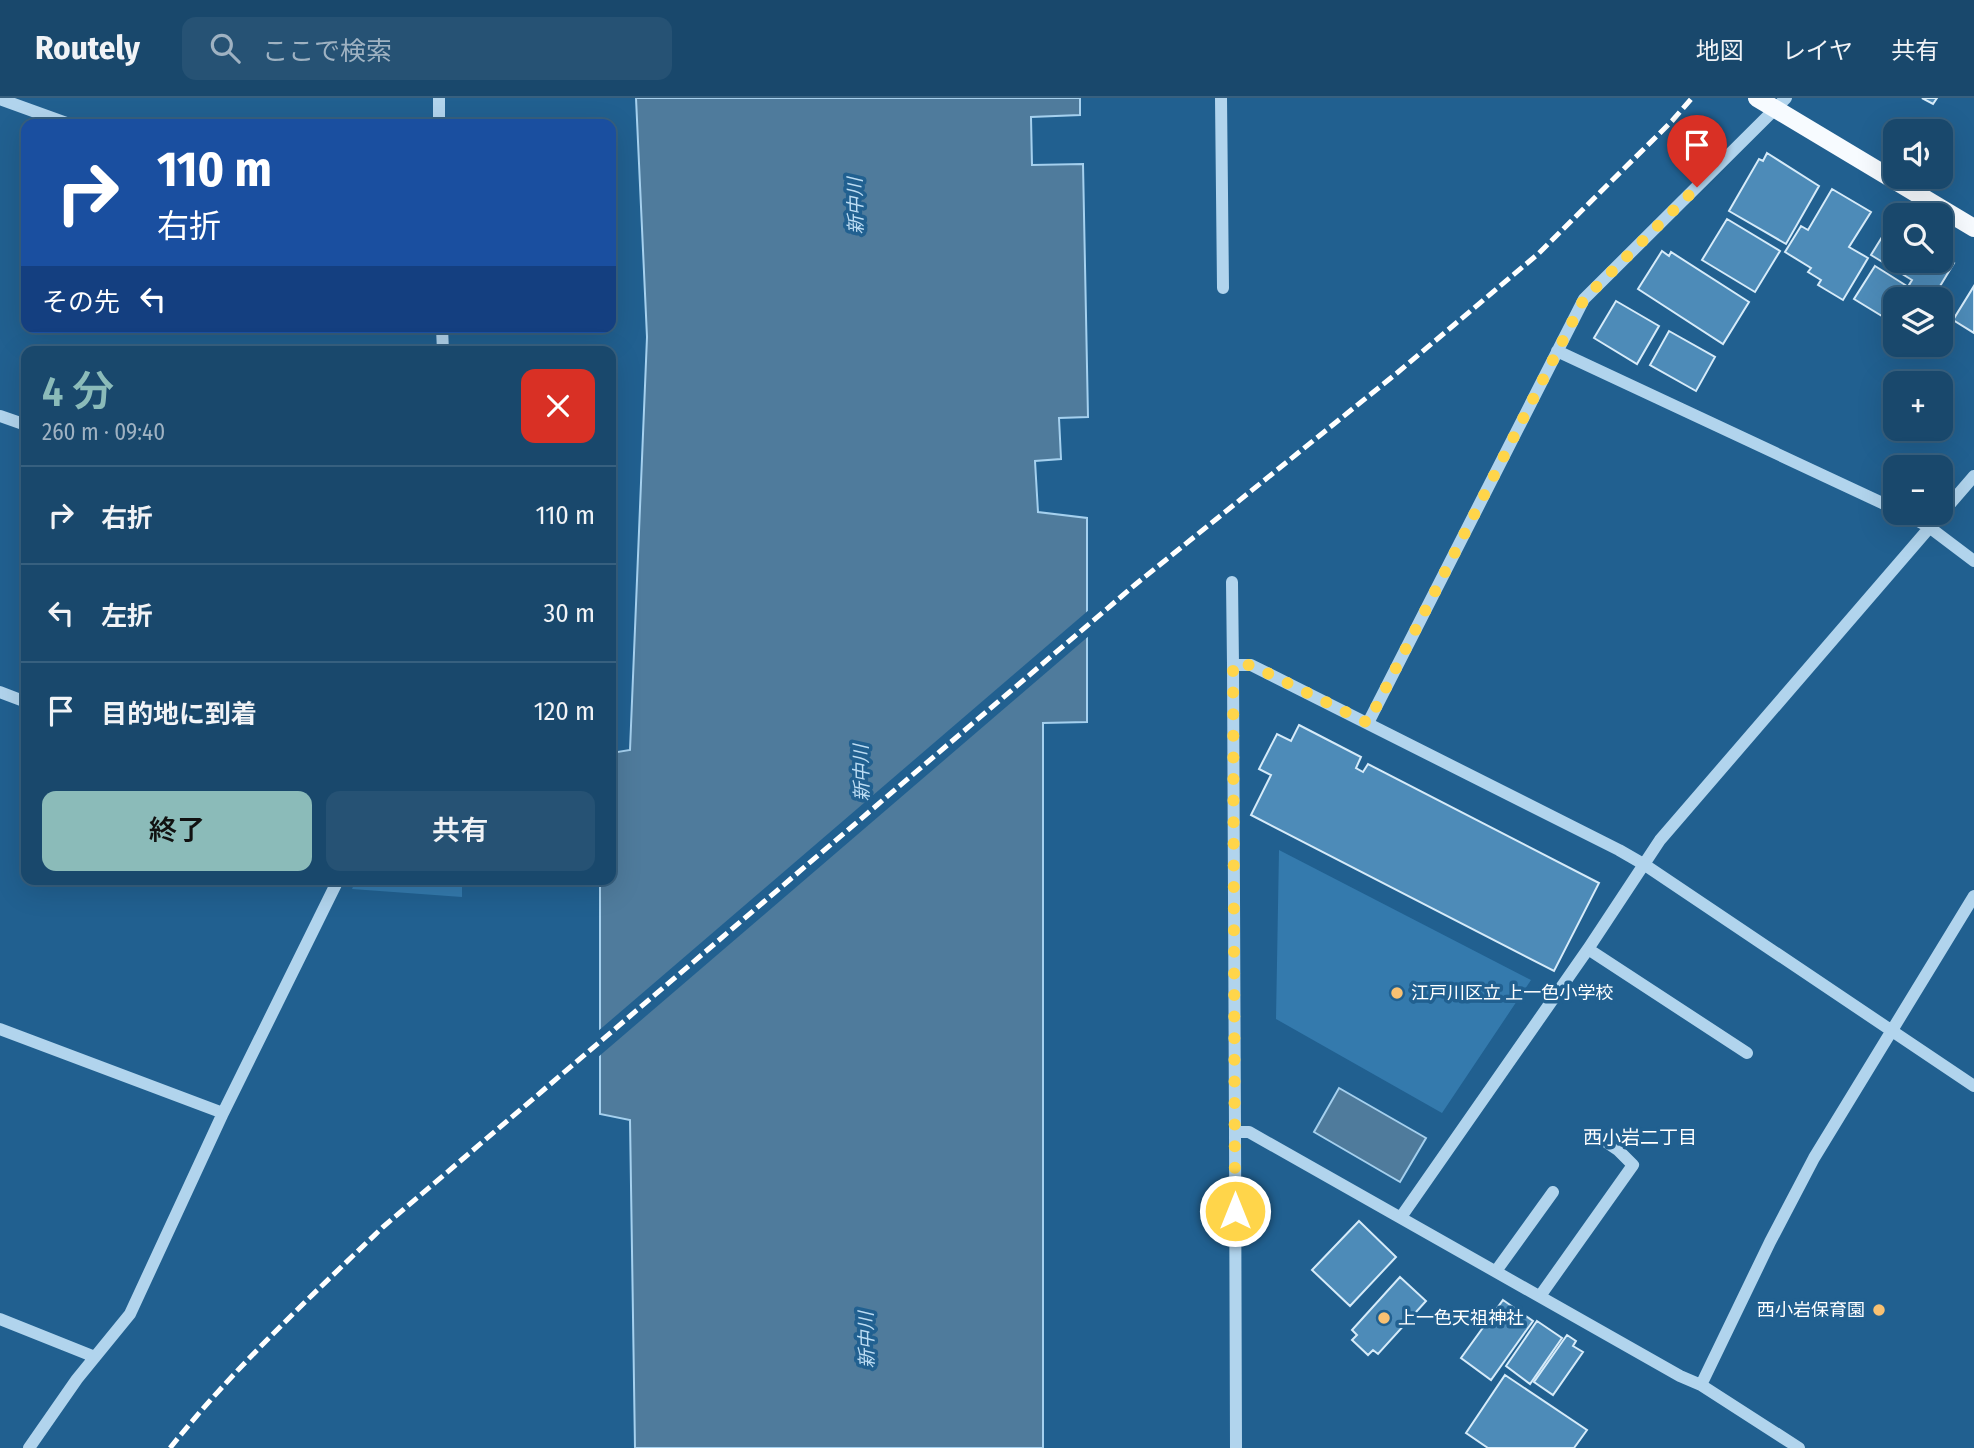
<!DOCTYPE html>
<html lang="ja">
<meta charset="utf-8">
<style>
:root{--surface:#19486c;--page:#265274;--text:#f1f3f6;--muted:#9fb2c2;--line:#37607f;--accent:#8bbbb9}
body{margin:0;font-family:"Fira Sans Condensed","Noto Sans JP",sans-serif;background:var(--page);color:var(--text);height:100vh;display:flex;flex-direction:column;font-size:26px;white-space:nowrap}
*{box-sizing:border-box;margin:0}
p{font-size:23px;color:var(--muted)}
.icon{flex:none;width:38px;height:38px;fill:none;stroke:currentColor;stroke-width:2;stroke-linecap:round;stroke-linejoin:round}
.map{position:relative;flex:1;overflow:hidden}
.details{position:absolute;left:21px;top:248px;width:595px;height:539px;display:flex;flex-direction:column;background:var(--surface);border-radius:14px;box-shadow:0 7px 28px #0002,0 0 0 2px var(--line)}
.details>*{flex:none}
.hud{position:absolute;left:21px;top:21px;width:595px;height:214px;border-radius:14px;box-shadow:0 7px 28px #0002,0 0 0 2px var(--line);background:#1a4fa0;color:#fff;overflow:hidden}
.fabs{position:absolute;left:1883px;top:21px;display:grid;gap:14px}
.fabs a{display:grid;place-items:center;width:70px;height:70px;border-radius:14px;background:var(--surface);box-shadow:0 7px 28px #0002,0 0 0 2px var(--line);font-size:35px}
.pin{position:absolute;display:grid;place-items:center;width:60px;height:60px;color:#fff;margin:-72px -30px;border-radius:50% 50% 50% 0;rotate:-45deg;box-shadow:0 0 7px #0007}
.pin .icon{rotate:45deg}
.me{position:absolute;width:77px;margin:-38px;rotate:0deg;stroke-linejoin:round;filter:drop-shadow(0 0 5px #0008)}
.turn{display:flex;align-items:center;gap:24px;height:147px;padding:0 21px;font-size:32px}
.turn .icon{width:91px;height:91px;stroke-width:2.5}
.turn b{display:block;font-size:49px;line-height:60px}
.then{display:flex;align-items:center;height:66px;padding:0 21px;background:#0003;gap:14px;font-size:26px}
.round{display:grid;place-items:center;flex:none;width:74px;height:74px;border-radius:14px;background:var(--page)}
.head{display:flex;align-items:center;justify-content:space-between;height:119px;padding:0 21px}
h1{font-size:42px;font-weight:600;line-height:52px;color:var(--accent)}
.cta{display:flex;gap:14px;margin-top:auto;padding:14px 21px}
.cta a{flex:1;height:80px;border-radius:14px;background:var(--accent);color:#111;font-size:28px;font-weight:600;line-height:80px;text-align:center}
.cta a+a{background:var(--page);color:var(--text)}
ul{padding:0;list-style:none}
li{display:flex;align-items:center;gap:21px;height:98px;padding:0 21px;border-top:2px solid var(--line)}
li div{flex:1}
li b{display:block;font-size:26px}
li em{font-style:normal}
header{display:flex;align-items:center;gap:42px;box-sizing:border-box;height:98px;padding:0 35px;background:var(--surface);border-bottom:2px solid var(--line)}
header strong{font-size:33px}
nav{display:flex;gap:38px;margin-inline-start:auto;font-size:24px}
.search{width:490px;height:63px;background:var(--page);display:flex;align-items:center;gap:18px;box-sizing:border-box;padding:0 24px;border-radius:14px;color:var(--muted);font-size:26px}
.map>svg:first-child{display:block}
.green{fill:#347aad}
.water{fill:#4f7b9c;stroke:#a5d0ee;stroke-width:2}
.pier{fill:#216090}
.building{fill:#4d8bb8;stroke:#d6ebf9;stroke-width:2}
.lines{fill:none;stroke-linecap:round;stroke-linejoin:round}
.minor{stroke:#b1d4ed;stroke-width:12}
.major{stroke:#f7fbff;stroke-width:18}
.rail{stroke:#fff;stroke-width:5;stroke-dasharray:12 5;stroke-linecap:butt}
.route{stroke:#ffd54a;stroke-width:12;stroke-dasharray:0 21.6}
.poi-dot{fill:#f9c172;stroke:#216090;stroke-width:2.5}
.labels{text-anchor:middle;stroke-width:7;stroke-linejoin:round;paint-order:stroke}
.poi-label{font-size:18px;fill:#fff;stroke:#216090;text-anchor:start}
.water-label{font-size:19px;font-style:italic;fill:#bdddf4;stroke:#216090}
.neighbourhood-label{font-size:19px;fill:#fff;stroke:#216090}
</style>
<header>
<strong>Routely</strong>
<div class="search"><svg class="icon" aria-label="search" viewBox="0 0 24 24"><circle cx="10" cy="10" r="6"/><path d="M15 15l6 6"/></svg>ここで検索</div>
<nav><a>地図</a><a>レイヤ</a><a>共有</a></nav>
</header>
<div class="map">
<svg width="1974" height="1350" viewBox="0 0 1974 1350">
<rect width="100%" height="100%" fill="#216090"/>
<path class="green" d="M1279 752 1531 882 1442 1015 1276 921Z
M356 782H462V799L352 791Z"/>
<path class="water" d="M636 0H1080V17L1031 19 1032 67 1083 66 1088 319 1059 320 1061 361 1035 363 1038 414 1087 420V624L1043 625V1350H635L630 1022 600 1016V782H611V655L630 652 647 239Z
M1339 990 1426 1040 1400 1084 1314 1034Z"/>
<path class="pier" d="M1090 511V537L597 960V934Z"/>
<path class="building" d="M1922 0H1937L1933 6Z
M1767 55 1819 88 1786 146 1729 113 1759 61 1763 63Z
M1832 91 1871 114 1849 149 1868 160 1843 202 1818 187 1821 182 1808 174 1811 170 1785 154 1801 128 1808 132Z
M1727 121 1780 153 1755 194 1702 162Z
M1890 126 1895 129V163H1941V157L1954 165 1934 198 1924 191 1922 195 1909 187 1912 182 1871 157Z
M1662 153 1669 158 1671 154 1749 204 1723 246 1638 191Z
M1875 168 1926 200 1895 201V226L1854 201Z
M1974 188V235L1953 222Z
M1616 203 1659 228 1637 266 1594 240Z
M1669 233 1715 259 1696 293 1650 267Z
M1299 627 1361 659 1356 670 1363 674 1368 666 1599 785 1554 873 1251 717 1271 677 1259 671 1277 636 1291 643Z
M1359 1123 1396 1159 1350 1208 1312 1172Z
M1400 1179 1426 1203 1378 1256 1373 1252 1368 1257 1352 1242 1357 1237 1352 1232Z
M1503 1202 1533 1223 1491 1282 1461 1260Z
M1537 1223 1562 1240 1530 1286 1506 1268Z
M1567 1237 1576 1243 1573 1248 1583 1254 1553 1297 1534 1284Z
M1505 1277 1587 1332 1574 1350H1488L1466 1335Z"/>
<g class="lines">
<path class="minor" d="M439 0V26
M1221 0 1223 190
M0 1 69 26
M442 229 443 254
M1557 253 1895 411
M0 318 26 327
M1904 415 1929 429 1974 463
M1232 484 1233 567
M0 594 26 604
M1368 625 1584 201 1786 0
M1588 851 1747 955
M0 931 223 1015
M1235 1034 1233 567H1251L1619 752 1645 767 1974 988
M1401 1119 1588 851 1660 742 1974 378
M1496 1173 1553 1094
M1540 1198 1633 1067 1618 1052 1593 1035
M0 1221 95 1259
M1701 1287 1770 1144 1814 1060 1974 798
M29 1350 77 1281 130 1216 223 1015 338 782
M1236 1350 1235 1034H1249L1680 1278 1701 1287 1799 1350"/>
<path class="major" d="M1757 0 1974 130"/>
<path class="rail" d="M170 1350C234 1270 309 1200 383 1129L1136 486 1397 275 1538 156 1672 23 1692 0"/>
</g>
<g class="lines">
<path class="route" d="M1235 1113 1233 567H1251L1368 625 1584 201 1697 89"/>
</g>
<g class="poi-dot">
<circle cx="1397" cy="895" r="7"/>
<circle cx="1879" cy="1212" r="7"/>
<circle cx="1384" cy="1220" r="7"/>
</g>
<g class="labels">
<g class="poi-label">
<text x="1411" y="901">江戸川区立 上一色小学校</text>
<text x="1865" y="1218" text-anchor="end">西小岩保育園</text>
<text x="1398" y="1226">上一色天祖神社</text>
</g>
<g class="water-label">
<text transform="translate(855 108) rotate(-91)" y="7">新中川</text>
<text transform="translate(861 675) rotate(-91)" y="7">新中川</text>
<text transform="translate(866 1242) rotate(-91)" y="7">新中川</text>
</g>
<g class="neighbourhood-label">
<text x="1640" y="1046">西小岩二丁目</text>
</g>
</g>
</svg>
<div class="fabs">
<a><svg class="icon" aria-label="sound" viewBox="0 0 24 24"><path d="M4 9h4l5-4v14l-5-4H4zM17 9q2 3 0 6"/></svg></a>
<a><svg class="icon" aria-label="search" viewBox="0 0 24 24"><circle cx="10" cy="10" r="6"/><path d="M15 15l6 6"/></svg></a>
<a><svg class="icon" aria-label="layers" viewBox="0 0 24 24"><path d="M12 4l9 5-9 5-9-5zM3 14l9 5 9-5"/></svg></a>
<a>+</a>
<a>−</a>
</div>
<div class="pin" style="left:1697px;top:89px;background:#d93025"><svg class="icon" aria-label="arrive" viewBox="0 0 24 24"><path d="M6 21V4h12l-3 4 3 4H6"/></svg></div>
<svg class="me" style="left:1235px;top:1113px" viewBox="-20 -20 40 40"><circle r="17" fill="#ffd54a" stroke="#fff" stroke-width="3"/><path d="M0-11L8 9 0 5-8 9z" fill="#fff"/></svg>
<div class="hud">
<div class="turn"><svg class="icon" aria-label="right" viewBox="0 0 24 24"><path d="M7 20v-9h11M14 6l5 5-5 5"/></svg><div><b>110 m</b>右折</div></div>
<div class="then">その先<svg class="icon" aria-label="left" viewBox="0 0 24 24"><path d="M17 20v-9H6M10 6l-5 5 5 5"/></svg></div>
</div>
<section class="details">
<div class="head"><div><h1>4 分</h1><p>260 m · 09:40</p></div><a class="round" style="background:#d93025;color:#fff"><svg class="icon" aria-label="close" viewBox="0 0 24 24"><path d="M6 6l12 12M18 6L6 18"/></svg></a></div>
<ul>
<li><svg class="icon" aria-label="right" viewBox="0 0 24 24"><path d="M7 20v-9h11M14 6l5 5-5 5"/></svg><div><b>右折</b></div><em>110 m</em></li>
<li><svg class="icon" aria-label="left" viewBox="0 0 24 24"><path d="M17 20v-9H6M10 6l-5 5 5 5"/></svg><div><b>左折</b></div><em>30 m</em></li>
<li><svg class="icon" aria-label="arrive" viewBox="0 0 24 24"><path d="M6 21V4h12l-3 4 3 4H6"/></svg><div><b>目的地に到着</b></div><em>120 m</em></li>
</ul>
<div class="cta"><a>終了</a><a>共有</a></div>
</section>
</div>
